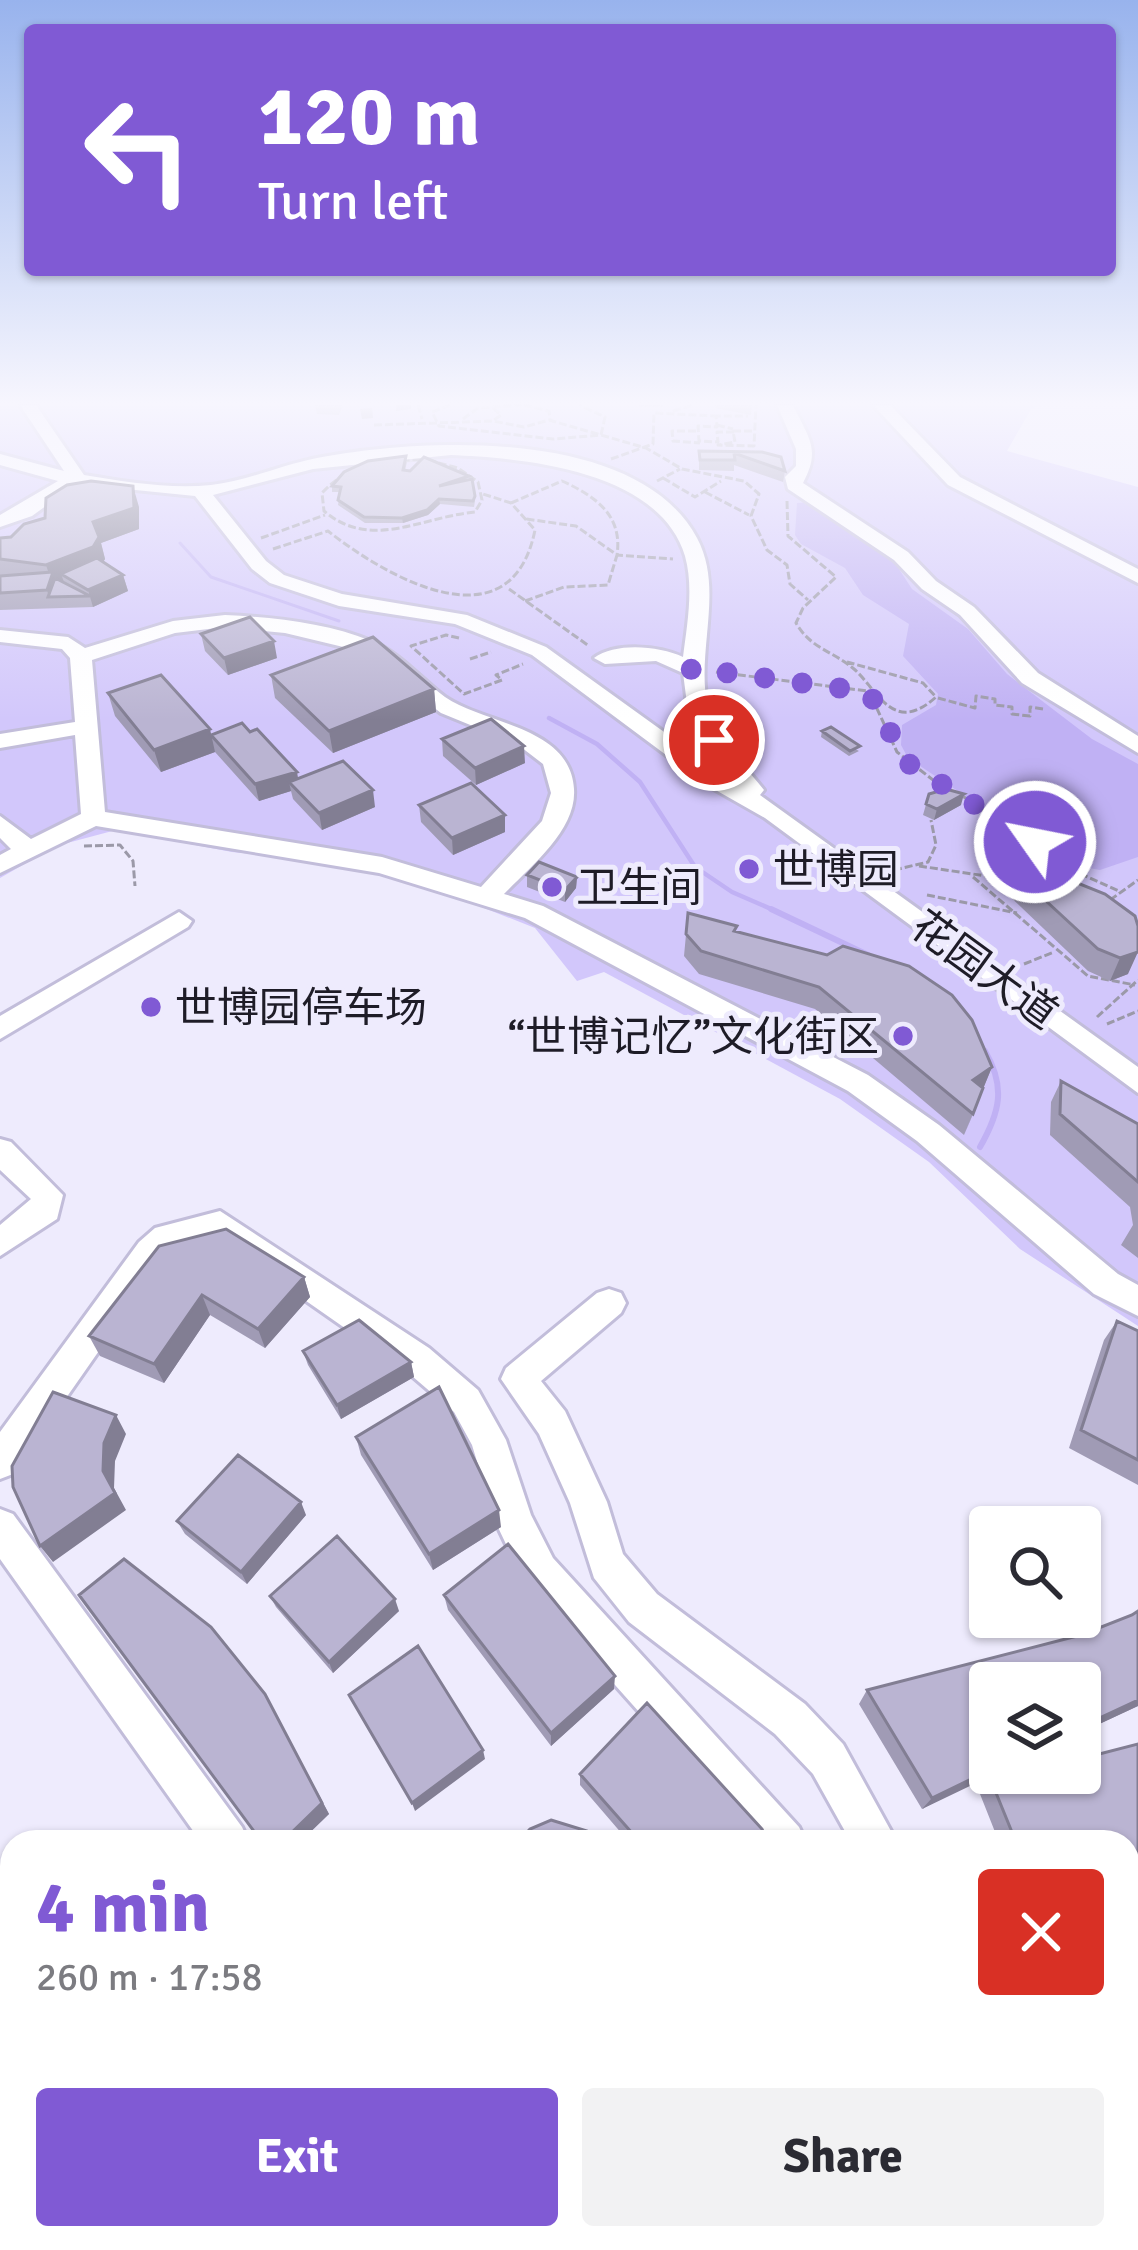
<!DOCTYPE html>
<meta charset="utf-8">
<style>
:root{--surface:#fff;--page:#f2f2f3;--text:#2b2b33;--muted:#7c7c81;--accent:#805ad4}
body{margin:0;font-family:Signika,"Noto Sans SC",sans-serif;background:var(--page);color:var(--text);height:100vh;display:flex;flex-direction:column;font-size:45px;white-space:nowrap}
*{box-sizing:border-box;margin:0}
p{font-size:39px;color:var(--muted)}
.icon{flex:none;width:66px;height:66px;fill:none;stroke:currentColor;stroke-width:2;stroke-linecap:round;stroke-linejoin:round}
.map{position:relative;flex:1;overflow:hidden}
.panel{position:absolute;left:0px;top:1830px;width:1140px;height:420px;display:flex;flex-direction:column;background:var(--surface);border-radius:36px 36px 0 0;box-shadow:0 3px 9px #0004}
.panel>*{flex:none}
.banner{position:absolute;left:24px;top:24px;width:1092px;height:252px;border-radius:12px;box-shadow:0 3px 9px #0004;background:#805ad4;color:#fff;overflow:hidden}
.controls{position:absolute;left:969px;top:1506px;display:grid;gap:24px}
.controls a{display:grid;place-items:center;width:132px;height:132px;border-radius:12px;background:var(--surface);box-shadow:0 3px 9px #0004;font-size:60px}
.pin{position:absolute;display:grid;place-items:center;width:102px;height:102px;color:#fff;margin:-51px;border:6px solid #fff;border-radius:50%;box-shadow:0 3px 12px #0007}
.me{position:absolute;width:132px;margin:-66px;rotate:303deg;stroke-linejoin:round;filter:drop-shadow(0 0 9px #0008)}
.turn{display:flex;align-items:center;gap:42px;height:252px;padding:0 36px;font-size:54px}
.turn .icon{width:156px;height:156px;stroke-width:2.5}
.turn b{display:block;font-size:84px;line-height:102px}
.round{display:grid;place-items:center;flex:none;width:126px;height:126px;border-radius:12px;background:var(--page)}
.head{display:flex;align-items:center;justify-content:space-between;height:204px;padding:0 36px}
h1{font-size:72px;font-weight:800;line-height:90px;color:var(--accent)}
.button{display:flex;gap:24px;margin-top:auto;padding:24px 36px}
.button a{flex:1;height:138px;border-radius:12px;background:var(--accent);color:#fff;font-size:48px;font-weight:800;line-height:138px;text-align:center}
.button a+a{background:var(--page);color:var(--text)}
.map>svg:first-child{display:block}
.green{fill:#d2c7fb}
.water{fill:#c0b1f4}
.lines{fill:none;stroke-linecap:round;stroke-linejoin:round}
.stream-far2{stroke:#c0b1f4;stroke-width:3}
.stream-far1{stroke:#c0b1f4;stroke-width:4.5}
.stream{stroke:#c0b1f4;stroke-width:6}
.minor-casing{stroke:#c2bdda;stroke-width:6}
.major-casing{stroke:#c2bdda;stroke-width:6}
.path{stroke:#9b99a8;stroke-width:3;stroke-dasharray:8 3;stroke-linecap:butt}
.minor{fill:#fff;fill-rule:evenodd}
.major{fill:#fff;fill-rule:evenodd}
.wall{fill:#a09bb5}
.shaded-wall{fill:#827e93}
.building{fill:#bab4d2;stroke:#827e93;stroke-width:3}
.route{stroke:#805ad4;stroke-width:21;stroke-dasharray:0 37.8}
.poi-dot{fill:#805ad4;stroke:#eeebfd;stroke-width:4.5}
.labels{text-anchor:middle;stroke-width:10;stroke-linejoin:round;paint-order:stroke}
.poi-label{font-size:42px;fill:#1e1c27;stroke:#eeebfd;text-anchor:start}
.street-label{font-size:42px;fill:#1e1c27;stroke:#eeebfd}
</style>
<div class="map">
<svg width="1138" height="2250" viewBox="0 0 1138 2250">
<rect width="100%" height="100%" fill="#eeebfd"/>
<path class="green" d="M0 405H1043L1031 409 1007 451 1138 487V1326L1020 1249 929 1162 840 1099 604 972 577 981 535 928 436 889 327 861 232 852 116 830 56 846 0 878Z"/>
<path class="water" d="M816 502 838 525 893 560 912 589 968 629 1007 674 1092 739 1138 764V857L1100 870 1068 864 908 758 901 745 902 725 936 705 938 694 903 656 909 624 863 595 845 568 801 544 795 535 797 503Z"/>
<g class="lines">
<path class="stream-far2" d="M180 543 211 577 339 621"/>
<path class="stream-far1" d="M549 718 597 744 640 782 695 867 732 892 778 912"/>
<path class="stream" d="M771 909 868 955
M980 1147C1000 1112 1006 1087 985 1051"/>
<g class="minor-casing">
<path id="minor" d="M20 405H36L84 475C125 482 170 489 211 485 247 481 281 465 317 458 420 438 637 426 697 538 725 590 695 653 708 708 716 741 744 764 764 790L760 795 1138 1067V1093L765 818 705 784 532 655 455 624 339 606 270 583 252 569 195 496 76 484 32 516 0 527V515L58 481 0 465V454L64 471ZM451 455C524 458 659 470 685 556 694 588 687 625 683 657 659 646 616 642 594 658L605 664 656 661 683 673 689 719 728 778 546 647 467 615 342 594 284 575 266 561 213 495 313 469Z
M777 405H793C809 439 821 449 803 483L908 552 936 581 974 607 1038 673 1138 736V753L1022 683 960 615 922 589 894 560 788 489 785 477 796 466V449Z
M873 405H890L960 477 1138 569V583L948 485Z
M225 615C272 617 328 623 371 641 400 653 421 679 445 697 486 725 570 726 574 789 577 830 530 867 504 894L543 906 868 1075 939 1125 1118 1274 1138 1285V1316L1094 1294 917 1141 848 1091 525 918 379 873 96 826 0 873V855L11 849 0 838V816L31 839 81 814 75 735 0 748V734L75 722 70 658 62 649 0 642V630L68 637 85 648 173 621ZM225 627 285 633 360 651 441 713 517 744 543 764 551 793 542 821 481 887 382 857 105 812 92 660 175 633Z
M179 912 192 921 188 927 0 1039V1016Z
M0 1139 11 1142 63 1195 57 1219 0 1256V1225L31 1199 0 1170Z
M220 1211 429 1348 478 1390 506 1440 531 1515 553 1558 799 1827 806 1842H755L525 1584 495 1521 472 1445 454 1412 405 1370 216 1238 176 1248 161 1262 13 1474 0 1479V1432L139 1242 155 1228Z
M609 1289 621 1293 626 1303 621 1313 541 1381 565 1411 607 1502 623 1554 657 1594 805 1704 843 1744 897 1842H851L813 1774 775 1734 629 1622 594 1578 570 1503 539 1434 501 1379 506 1368 597 1293Z
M0 1509 13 1514 242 1827 249 1842H201L0 1559Z
M589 2238H639L641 2250H591Z"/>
</g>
<g class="major-casing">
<path id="major" d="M1138 2093V2157L1128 2161V2097Z
M1138 2159V2223L1128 2226V2162Z
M719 2238H821L816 2250H714Z
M922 2238H1020L1015 2250H917Z"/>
</g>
<path class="path" d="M418 405 422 419
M450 405 432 412 439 426 553 439 601 435 605 417 579 405
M524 405 549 411 550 419
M493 408 501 415 494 420
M673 411 693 405
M463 419 478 408 522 405
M374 425 493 421 524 427 549 420 646 448 682 469 744 481 759 494 751 516 767 550 787 565 790 584 808 600
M717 425 733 429
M696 431H672L673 441 700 443
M752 431H733L735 442 718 445 754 446 756 405
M734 432H717L718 442 699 441 698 426 717 427 716 416H748
M611 459 653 444 654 413 716 416
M428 460 458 468 478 482 482 500 475 512C421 517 371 551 324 511L322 493C350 462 388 459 428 460Z
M663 478 695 497 721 481
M657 481 680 469
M705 492 749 515
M787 501 788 536 836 577 803 608 796 623C811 649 833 651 854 669 878 690 893 736 936 697L923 683 847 662
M511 503 562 481C595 496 623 515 617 555L673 559
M261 538 325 515
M273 549 328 531C386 577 511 649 535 530L511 503 483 494
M509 589 589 646
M525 601 564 587 608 585 617 555 576 526 526 519
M459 638 446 635 411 646 464 694 502 680 496 675 523 664
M470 659 491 652
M716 672 867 691
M872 698 897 752 946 790
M938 698 975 708 976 696 995 699V705L1012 707V714L1030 716V707L1043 709
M961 795 1065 867 1121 892
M84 846 120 845 133 861 135 886
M919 866 1006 879
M894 870 928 862 936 845 931 820
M973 877 1088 976 1135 985
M927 895 1017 913
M1110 900 1138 880
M1024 964 1054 952
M1097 1017 1138 980
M1107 1024 1138 1011"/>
<use href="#minor" class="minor"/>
<use href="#major" class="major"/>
</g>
<path class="wall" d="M315 405H343L339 415 317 414Z
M639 405H663V407H639Z
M715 405H752L751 415 715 408Z
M699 451 762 452 785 471 783 482 734 465V471L699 470Z
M407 462 405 471 469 480 475 501 474 507 440 504 428 515 403 523H365L338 505 340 492H332V486Z
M139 507V529L101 543 105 559 103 562 123 575 128 591 93 607 0 610V538Z
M201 634 277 658 228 675 205 651Z
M271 675 434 689 436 712 333 753 275 698Z
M108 693 211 735 298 779 375 807 322 830 293 799 291 791 259 801 215 752 161 772 115 716Z
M822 731 859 751 849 756 821 737Z
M442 739 525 763 476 785 443 756Z
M929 794 961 805 934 820 923 815Z
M419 805 505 832 453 855 421 822Z
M1007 865 1105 894 1128 974 1110 981 1088 971 1000 887Z
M527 875 577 877 576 888 565 902 527 887Z
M688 913 736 932 992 1067 964 1135 815 1009 699 974 684 956Z
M1061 1081 1138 1124V1258L1121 1245 1133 1225 1130 1207 1050 1135 1051 1102Z
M159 1246 304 1277 310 1297 265 1348 210 1315 164 1383 100 1356 89 1336Z
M1117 1321 1138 1331V1485L1069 1448 1104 1340Z
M303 1351 411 1362 414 1377 341 1419 308 1365Z
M356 1437 501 1527 433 1570 361 1455Z
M306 1515 247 1584 185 1534 177 1521Z
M444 1595 614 1689 551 1746 448 1610Z
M270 1596 399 1611 333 1673 276 1607Z
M1132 1615 1138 1706 1080 1733V1683L990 1773 922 1809 859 1704 867 1690 1081 1635Z
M265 1694 329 1814 300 1842H262Z
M580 1774 768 1842H629L580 1785Z
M992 1783 1128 1842H999L980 1794Z"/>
<path class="shaded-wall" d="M396 405H411V409L396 411Z
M372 408 373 418 362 419 360 409Z
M133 486 139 507V529L101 543 105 559 100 568 61 574 64 582 49 597 47 590 51 580 46 565Z
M439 499 440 504 428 515 403 523 402 518Z
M123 575 128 591 93 607 88 590Z
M274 641 277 658 228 675 224 658Z
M434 689 436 712 333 753 329 731Z
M210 729 215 752 161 772 154 750Z
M524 746 525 763 476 785 475 768Z
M297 772 300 789 289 782 291 791 259 801 255 784Z
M373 790 375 807 322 830 319 813Z
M964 794 961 805 934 820 937 809Z
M505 815V832L453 855 452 838Z
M577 877 576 888 565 902V890Z
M1138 952 1128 974 1110 981 1120 958Z
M992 1067 964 1135 973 1114V1080Z
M304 1277 310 1297 265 1348 258 1329Z
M202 1295 210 1315 164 1383 154 1364Z
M411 1362 414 1377 341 1419 337 1405Z
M116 1415 126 1434 115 1461 114 1488 126 1510 53 1562 40 1546 103 1471 104 1443Z
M301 1502 306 1515 247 1584 241 1572Z
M499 1510 501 1527 433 1570 429 1554Z
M395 1599 399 1611 333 1673 329 1662Z
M615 1676 614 1689 551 1746V1733Z
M265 1694 329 1814 300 1842H291L287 1837Z
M1138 1700V1706L1080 1733V1727Z
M483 1750 485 1759 415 1811 412 1803Z
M990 1770V1773H997L922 1809 932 1798Z"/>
<path class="building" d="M699 451 762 452 781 457 785 471 734 453 735 460H700Z
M406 456 403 470 410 471 424 457 469 476 439 486 472 479 475 496 473 501 439 499 427 510 402 518 364 517 338 500 341 487 332 486 344 472 368 461Z
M91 481 133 486 134 508 93 522 99 537 93 547 46 565 0 559V538L11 537 24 524 45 518 46 498 67 485Z
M97 558 123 575 88 590 61 574Z
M53 572 47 590 0 593V576Z
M55 578 90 596 48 597Z
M250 617 274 641 224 658 201 634Z
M373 637 434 689 329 731 271 675Z
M161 675 210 729 154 750 108 693Z
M491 719 524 746 475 768 442 739Z
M242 723 250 732 257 729 297 772 255 784 211 735Z
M831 727 860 746 850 751 822 731Z
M343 761 373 790 319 813 289 782Z
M471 783 505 815 452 838 419 805Z
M946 789 964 794 937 809 926 804 929 794Z
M539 862 577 877 565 890 527 875Z
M1007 865 1065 878 1105 894 1135 916 1138 926V952L1120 958 1098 949Z
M688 913 737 926 734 931 827 955 843 946 909 966 952 995 972 1020 992 1067 973 1080 983 1088 973 1114 819 987 701 951 686 934Z
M1061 1081 1138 1124V1182L1060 1114Z
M226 1229 304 1277 258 1329 202 1295 154 1364 89 1336 159 1246Z
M359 1320 411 1362 337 1405 303 1351Z
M1117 1321 1138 1331V1460L1081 1430Z
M439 1387 499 1510 429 1554 356 1437Z
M53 1392 116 1415 104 1443 103 1471 115 1493 40 1546 13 1487 12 1466Z
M238 1455 301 1502 241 1572 177 1521Z
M337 1536 395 1599 329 1662 270 1596Z
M508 1544 615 1676 551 1733 444 1595Z
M124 1559 211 1627 265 1694 322 1803 287 1837 262 1842 79 1595Z
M1138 1611V1700L1080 1727V1683H990V1770L932 1798 867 1690 1081 1635 1132 1615Z
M418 1646 483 1750 412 1803 349 1695Z
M647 1703 762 1829 768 1842H640L580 1774Z
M1138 1744V2004L1128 2007V1842H1016L992 1783 1028 1773H1080V1759Z
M551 1820 587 1831 594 1842H518L530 1829Z"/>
<linearGradient id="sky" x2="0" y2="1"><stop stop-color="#98b3ed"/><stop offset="0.56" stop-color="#f7f6fe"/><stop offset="1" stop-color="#f7f6fe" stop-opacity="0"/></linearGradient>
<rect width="1138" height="720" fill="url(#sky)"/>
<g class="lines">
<path class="route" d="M714 740 698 713 691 668 869 692 906 762 1035 842"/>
</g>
<g class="poi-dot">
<circle cx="749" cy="869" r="12"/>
<circle cx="552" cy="887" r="12"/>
<circle cx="151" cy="1007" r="12"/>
<circle cx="903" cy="1036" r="12"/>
</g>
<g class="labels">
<g class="poi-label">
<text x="773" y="884">世博园</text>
<text x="576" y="902">卫生间</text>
<text x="175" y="1022">世博园停车场</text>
<text x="879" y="1051" text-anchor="end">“世博记忆”文化街区</text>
</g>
<g class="street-label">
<text transform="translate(985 969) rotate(36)" y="15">花园大道</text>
</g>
</g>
</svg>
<div class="controls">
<a><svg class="icon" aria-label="search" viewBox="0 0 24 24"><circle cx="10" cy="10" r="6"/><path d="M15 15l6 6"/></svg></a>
<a><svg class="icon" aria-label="layers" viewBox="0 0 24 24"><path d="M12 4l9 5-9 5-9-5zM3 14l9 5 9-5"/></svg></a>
</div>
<div class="pin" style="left:714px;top:740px;background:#d93025"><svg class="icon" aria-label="arrive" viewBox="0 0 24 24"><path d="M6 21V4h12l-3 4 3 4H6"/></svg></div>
<svg class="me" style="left:1035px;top:842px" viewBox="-20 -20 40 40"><circle r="17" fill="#805ad4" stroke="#fff" stroke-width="3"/><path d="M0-11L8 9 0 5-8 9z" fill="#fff"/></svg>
<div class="banner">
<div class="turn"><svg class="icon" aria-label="left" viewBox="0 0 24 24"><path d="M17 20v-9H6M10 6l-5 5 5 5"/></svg><div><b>120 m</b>Turn left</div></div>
</div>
<section class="panel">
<div class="head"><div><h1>4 min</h1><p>260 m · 17:58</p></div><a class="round" style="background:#d93025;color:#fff"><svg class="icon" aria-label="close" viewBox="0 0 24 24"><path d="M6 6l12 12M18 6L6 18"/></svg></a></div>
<div class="button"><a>Exit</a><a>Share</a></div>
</section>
</div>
